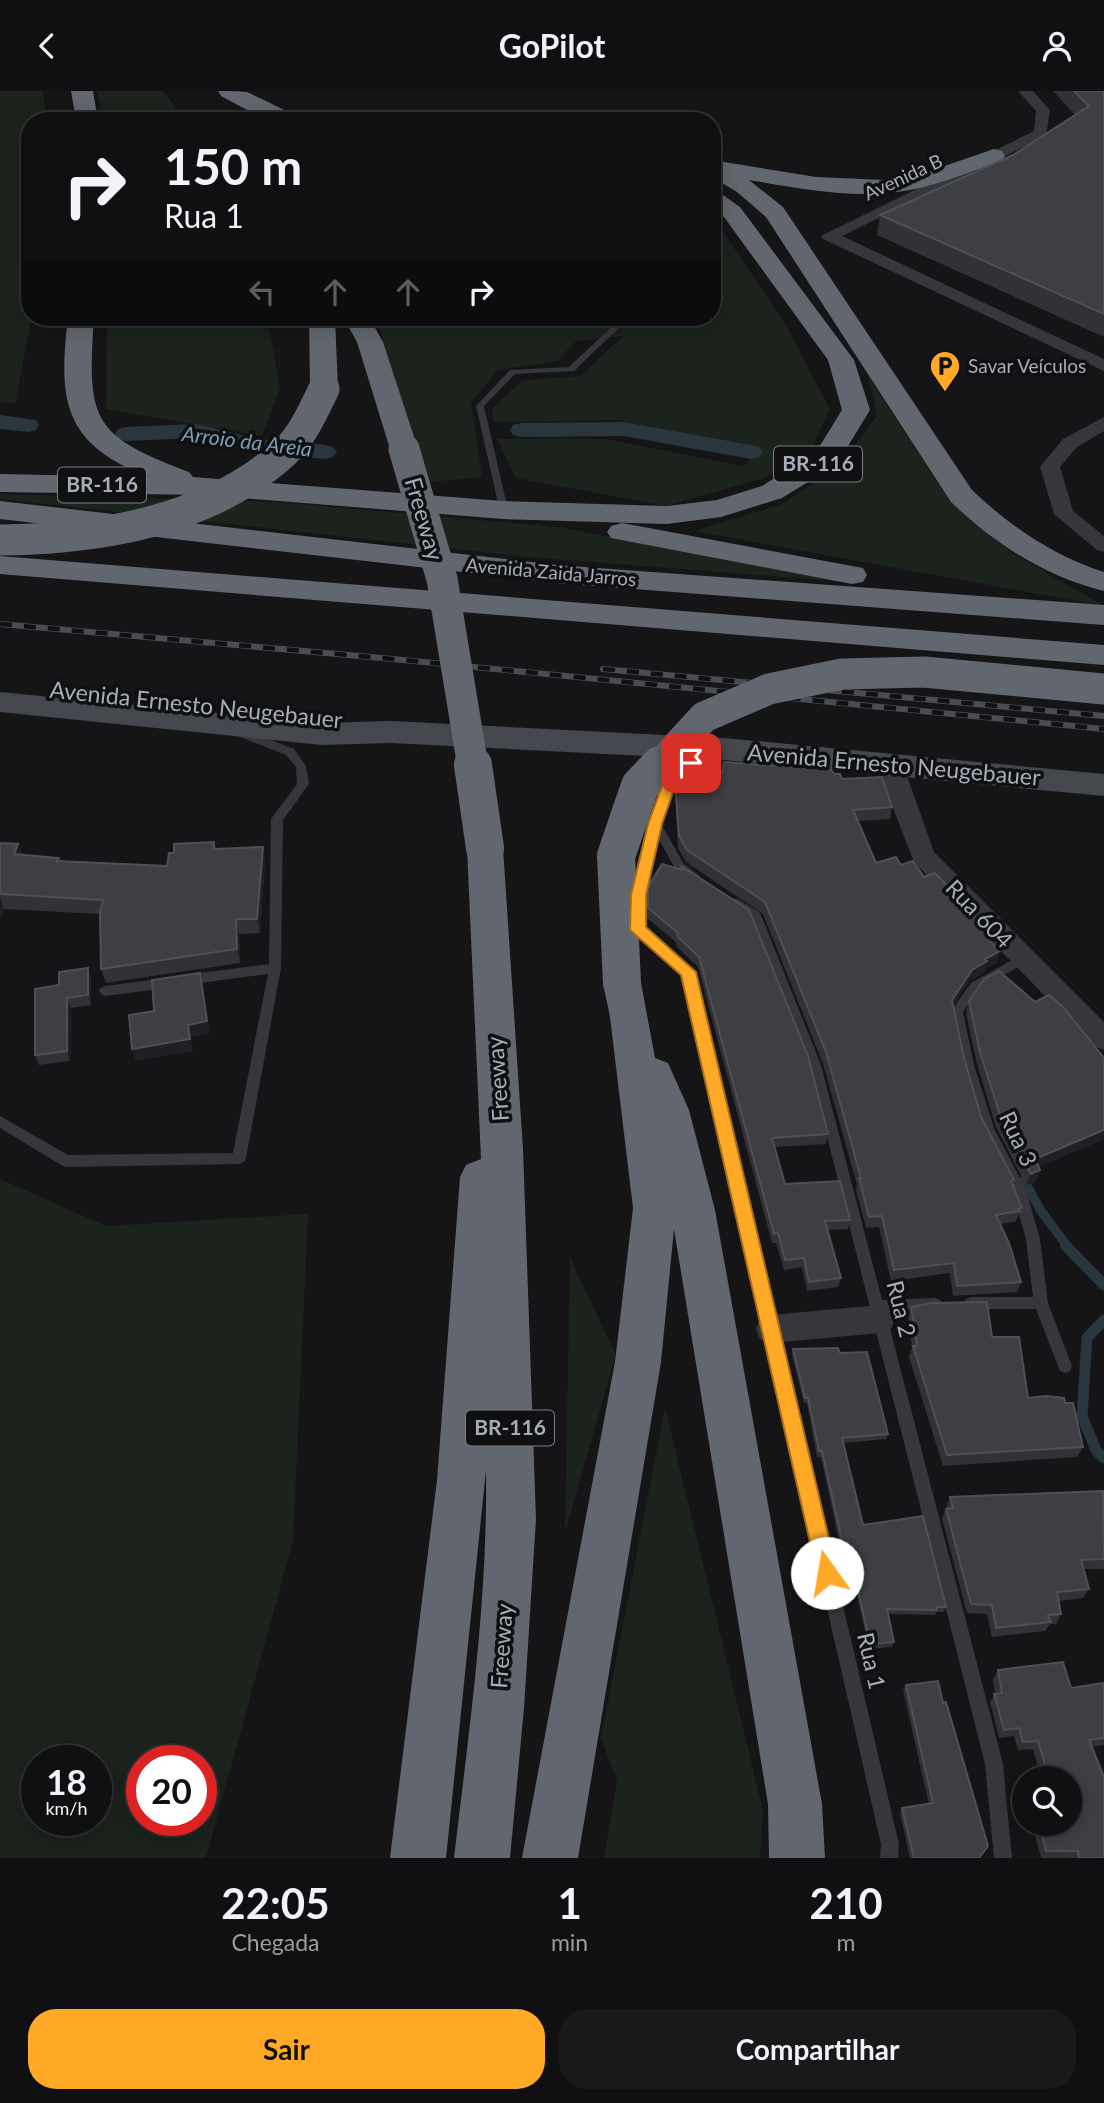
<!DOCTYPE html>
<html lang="pt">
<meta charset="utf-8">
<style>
:root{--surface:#101012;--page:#19191b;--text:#f1f3f6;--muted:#9c9d9f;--line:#303032;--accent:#ffa926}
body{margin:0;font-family:Lato,sans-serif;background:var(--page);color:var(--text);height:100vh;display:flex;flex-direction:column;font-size:26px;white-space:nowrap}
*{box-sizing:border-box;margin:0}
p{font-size:23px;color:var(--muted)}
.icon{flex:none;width:38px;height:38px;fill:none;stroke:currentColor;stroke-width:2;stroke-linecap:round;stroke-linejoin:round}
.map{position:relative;height:1767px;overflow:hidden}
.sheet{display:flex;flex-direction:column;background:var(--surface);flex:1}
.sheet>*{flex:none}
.hud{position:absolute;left:21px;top:21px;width:700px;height:214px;border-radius:28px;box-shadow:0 4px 18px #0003,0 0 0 2px var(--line);background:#101012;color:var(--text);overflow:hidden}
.buttons{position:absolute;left:1012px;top:1675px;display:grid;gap:14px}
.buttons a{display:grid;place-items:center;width:70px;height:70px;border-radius:50%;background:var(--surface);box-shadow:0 4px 18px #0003,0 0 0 2px var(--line);font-size:35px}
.speed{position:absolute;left:21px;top:1654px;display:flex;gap:14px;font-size:35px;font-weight:700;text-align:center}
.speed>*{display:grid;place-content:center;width:91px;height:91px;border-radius:50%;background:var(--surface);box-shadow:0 4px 18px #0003,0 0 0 2px var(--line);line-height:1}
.speed small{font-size:18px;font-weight:400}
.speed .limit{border:10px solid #d22;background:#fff;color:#111}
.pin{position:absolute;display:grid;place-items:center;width:60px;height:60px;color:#fff;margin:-30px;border-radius:14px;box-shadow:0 4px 10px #0006}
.me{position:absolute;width:77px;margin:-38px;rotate:347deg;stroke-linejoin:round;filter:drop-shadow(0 0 5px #0008)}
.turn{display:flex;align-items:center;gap:24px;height:147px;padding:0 28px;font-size:32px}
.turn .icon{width:91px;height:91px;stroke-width:2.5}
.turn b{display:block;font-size:49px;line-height:60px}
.lanes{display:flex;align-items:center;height:66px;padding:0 28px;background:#0003;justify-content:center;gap:35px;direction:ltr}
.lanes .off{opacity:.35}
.eta{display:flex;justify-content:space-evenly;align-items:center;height:119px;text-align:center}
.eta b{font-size:42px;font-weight:700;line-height:49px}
.action{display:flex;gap:14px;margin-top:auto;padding:14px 28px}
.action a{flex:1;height:80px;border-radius:28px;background:var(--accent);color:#111;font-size:28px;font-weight:700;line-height:80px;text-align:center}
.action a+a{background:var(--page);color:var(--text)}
header{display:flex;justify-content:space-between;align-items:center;height:91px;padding:0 28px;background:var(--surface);font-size:32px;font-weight:700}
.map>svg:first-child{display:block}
.green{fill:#1b231c;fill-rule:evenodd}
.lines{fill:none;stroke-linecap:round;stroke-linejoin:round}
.stream-far1{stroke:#2a363d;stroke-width:9}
.stream{stroke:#2a363d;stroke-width:11}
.canal{fill:#2a363d;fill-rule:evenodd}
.service{fill:#36373d;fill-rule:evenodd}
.minor{fill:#36373d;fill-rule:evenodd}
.secondary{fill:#44474d;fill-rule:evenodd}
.motorway{fill:#62666e;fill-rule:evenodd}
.rail-casing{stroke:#494c52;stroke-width:6}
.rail{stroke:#101013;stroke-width:4.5;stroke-dasharray:12;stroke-linecap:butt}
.motorway-bridge-far1{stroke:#62666e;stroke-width:31}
.motorway-bridge{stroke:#62666e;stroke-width:38}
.wall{fill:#313136}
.shaded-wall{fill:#202024}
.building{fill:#3d3f44;stroke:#4e5056;stroke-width:2}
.route{fill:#ffa926;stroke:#a66e19;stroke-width:2}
.labels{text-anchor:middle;stroke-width:7;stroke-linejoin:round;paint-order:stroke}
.far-street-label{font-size:19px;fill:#a6adb9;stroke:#101013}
.far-poi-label{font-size:19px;fill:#a6adb9;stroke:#101013;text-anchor:start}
.far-water-label{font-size:21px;font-style:italic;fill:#7a9eb7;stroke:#101013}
.shield{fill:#101013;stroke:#797e87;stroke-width:2}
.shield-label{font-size:21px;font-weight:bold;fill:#a6adb9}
.street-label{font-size:23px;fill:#a6adb9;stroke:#101013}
</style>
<header><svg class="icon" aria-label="back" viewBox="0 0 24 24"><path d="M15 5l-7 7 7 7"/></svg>GoPilot<svg class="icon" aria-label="person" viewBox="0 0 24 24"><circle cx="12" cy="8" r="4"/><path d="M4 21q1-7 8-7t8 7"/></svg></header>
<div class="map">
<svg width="1104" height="1767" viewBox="0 0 1104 1767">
<rect width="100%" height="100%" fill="#151518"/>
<path class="green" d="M0 0H43L46 30H30V226H32L15 313 0 311Z
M97 0H163L187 30H103Z
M712 133 721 138 783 229 830 318 811 359 764 387 666 415 516 387 497 348H606L744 375 761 358 616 329 493 331 492 318 523 289 581 285 623 245 576 250 557 270 498 279 471 312 482 386 428 391 382 248 378 226H712Z
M107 226H267L280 297 262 345 106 318Z
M868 285 950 410 1011 461 1104 515 694 440 782 413 840 374 877 325Z
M0 403 276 411 558 436 859 492 529 466 0 408Z
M0 1088 106 1135 308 1123 293 1450 206 1767H0ZM37 1670H96V1729H37ZM142 1670H201V1729H142Z
M570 1167 616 1264 565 1441Z
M665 1317 763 1719 760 1767H604L617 1690 601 1647Z"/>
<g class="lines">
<path class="stream-far1" d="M1024 1089 1041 1120 1068 1156"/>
<path class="stream" d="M1066 1155 1104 1194
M1104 1229 1087 1247 1082 1325 1096 1359 1104 1367"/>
<path class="canal" d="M0 324 36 329 39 334 36 339 28 341 0 338Z
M624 331 751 354 759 356 763 361 759 366 751 368 624 345 521 346 513 344 510 339 513 334 521 332Z
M196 333 259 348 325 354 333 356 337 361 333 366 325 368 259 362 196 347 126 350 118 348 115 343 118 338 126 336Z"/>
<path class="service" d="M622 226H630L574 280 515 283 484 315 508 419 506 421H500L476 315 510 279 569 276Z
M242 638 294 658 306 675 309 693 283 729 281 877 246 1067 244 1071 239 1073 66 1076 61 1074 0 1037V1025L68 1064 233 1062 268 883 185 894 181 892 179 889 181 886 185 884 269 873 271 728 297 693 296 676 286 664 238 645 237 642 238 639Z
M714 658 719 662 718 665 695 675 676 690 661 733 684 773 700 785 694 789 676 779 658 747 645 805 644 837 694 881 899 1753 898 1767H880L881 1753 682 883 632 839 633 805 649 733 665 688 687 669Z
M736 807 759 821 761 824 821 974 882 1209 935 1207 940 1209 942 1213 940 1217 935 1219 886 1222 1003 1673 1012 1767H994L985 1673 809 974 750 827 730 811Z
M1023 863 1027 865 1029 868 1027 871 979 898 963 921 974 974 994 1037 1026 1099 1040 1148 1048 1212 1072 1275 1070 1280 1065 1282 1060 1280 1058 1275 1036 1218H971L966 1216 964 1212 966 1208 971 1206H1033L1026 1148 1012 1099 980 1037 962 974 951 920 971 892Z
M167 887 171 889 173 892 171 895 167 897 105 905 101 903 99 900 101 897 105 895Z"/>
<path class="minor" d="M1018 0H1033L1050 19 1046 45 842 145 1104 268V280L823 148 821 145 1034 40 1036 20Z
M1104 326V340L1077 356 1060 376 1073 420 1104 445V461L1097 459 1054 423 1040 376 1063 348Z
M893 666 901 668 934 761 1104 931V959L1094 955 914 771 886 699 881 674 885 668Z
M880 1214 891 1218 895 1228 891 1238 880 1242 771 1252 760 1248 756 1238 760 1228 771 1224Z"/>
<path class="secondary" d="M0 601 322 632 391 630 724 647 1104 683V705L724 669 391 652 322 654 0 621Z"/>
<path class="motorway" d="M71 0H93L98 30H76Z
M218 0C227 0 239 0 247 1 254 4 300 26 303 30 262 30 257 24 221 5Z
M994 58 1002 60 1005 65 1002 70C971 80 942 93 910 99 857 109 802 98 749 89L783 116 972 399C1010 435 1053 465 1104 481V500C1044 485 995 453 951 411L766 126 737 101 712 86V69L816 86 885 89 921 83Z
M712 100 720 102 740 116 854 269 870 319 837 373 782 407 721 426 667 433 503 428 204 404 0 401V383L149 386C63 353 58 310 68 226H94C87 329 91 344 189 381L193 386 503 410 667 415 717 409 762 395 816 361 842 319 828 269 724 126 712 118Z
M309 226H335L338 298 334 304 324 306 314 304 310 298Z
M343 226H369L383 251 418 358 414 364 404 366 394 364 390 358 357 251Z
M0 410 557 474 1104 514V534L557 492 0 428Z
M622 432 852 475 863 477 867 484 863 491 852 493 611 447 607 441 611 435Z
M0 465 1104 554V574L0 483Z
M485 744 498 748 503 757 523 1058 536 1428 524 1617 510 1767H454C469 1639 488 1509 486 1379L446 1767H390L437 1389 460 1086 466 1074 481 1068 467 757 472 748Z
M622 877 636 882 641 892 655 967 668 972 689 1019 715 1119 822 1713 825 1767H769L768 1713 674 1138 661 1271 578 1767H522L615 1271 633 1117 610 926 603 892 608 882Z"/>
<g class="rail-casing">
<path id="rail" d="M0 533 393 568 1104 638
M603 578 1104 625"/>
</g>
<use href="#rail" class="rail"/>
<path class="motorway-bridge-far1" d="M404 358 442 488 473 676
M0 449C97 448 211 430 285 361 303 344 313 320 324 298
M658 676 704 626 769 598 842 583 924 581 1104 598"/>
<path class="motorway-bridge" d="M473 674 485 757
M622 892 616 765 640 695 660 674"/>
</g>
<path class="wall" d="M1053 0H1104V246L877 144 880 124 1013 64 1075 24Z
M834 683 892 716 890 728 858 730 876 772 901 774 924 786 996 846 994 854 1000 860 996 872 985 878 984 882 969 890 953 914 963 963 981 1026 1014 1089 1012 1093 1022 1117 1015 1131 1000 1133 1021 1191 1017 1201 953 1205 950 1182 891 1190 879 1136 866 1137 856 1099 857 1094 823 973 763 823 686 771 678 757 675 702V690Z
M214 751 216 758 263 756 265 771 260 842 239 843 240 872 106 892 101 878 100 823 4 818 0 828V752L18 753 22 764 59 770 167 775 174 762Z
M681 775 828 1043 826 1053 775 1056 785 1093 850 1129 848 1138 828 1139 841 1187 838 1196 807 1200 802 1176 784 1179 776 1152H772L698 876 677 856 676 851 647 827 648 796 681 779Z
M88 877 91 887V914L71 917 70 970 39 974 35 964 59 894Z
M969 910 1035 911 1104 967V1048L1038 1076 1040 1079 1035 1091 1026 1094 996 1036 977 973 966 922Z
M911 1216 992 1246 1028 1307 1065 1312 1083 1356 1077 1366 943 1375 909 1266 912 1257 908 1227Z
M793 1258 840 1262 888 1343 886 1348 843 1352 863 1434 946 1516 944 1521H936L935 1524 888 1523 894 1551 892 1556 869 1558 856 1500H852L846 1482 821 1366H817L807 1312H804L792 1264Z
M1104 1403V1478H1083L1089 1498 1083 1507 1059 1510 1061 1523 1056 1533H1050L1045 1540 992 1546 987 1523 967 1522 942 1428 950 1406Z
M998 1579 1071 1597 1104 1592V1654L1091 1656 1104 1767H1041L1033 1736 1035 1732H1069V1687H1041L1033 1658 1018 1659 1014 1645 999 1647 990 1611 995 1603 993 1588Z
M906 1594 979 1767H910L900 1722 902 1717 929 1713 903 1599Z"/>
<path class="shaded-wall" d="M18 753 23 767 14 763Z
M263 756 265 771 260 842 257 828Z
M0 805 4 818 0 828Z
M236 828 239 843 240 872 237 858Z
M996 846 993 857 989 849Z
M1000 860 996 872 985 878 984 882 969 890 948 921 952 909 972 879 985 868Z
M88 877 91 887V914L88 904Z
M200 882 210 942 191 946 193 960 136 970 132 958 188 934Z
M67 907 71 917 70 970 67 960Z
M1104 1039V1048L1031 1079 1035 1068Z
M1040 1079 1035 1091 1026 1094 1031 1083Z"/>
<path class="building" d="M1074 0H1104V223L880 124 1013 64 1089 15Z
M724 671 832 679 834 683H840L842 688 882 686 892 716 853 719 876 772 896 766 901 774 913 770 924 786 935 782 996 846 989 849 1000 860 985 868 987 870 972 879 952 909 963 963 981 1026 1014 1089 1011 1090 1022 1117 1018 1118 1020 1120 996 1124 1009 1152 1021 1191 957 1195 954 1172 894 1179 882 1125 869 1126 859 1087H861L826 961 765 811 687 759 679 745 675 690 679 681H722Z
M214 751V758L263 756 257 828H236L237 858 101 878 100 821 103 809 0 803V752L18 753 14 763 59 767 57 770 167 775 169 762H174V753Z
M662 773 682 779 681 775 749 819 808 965 828 1043 772 1047 785 1093 840 1090 850 1129 825 1130 841 1187 809 1191 804 1167 785 1169 778 1142 774 1143 699 866 678 846 677 841 648 817V796Z
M88 877V904L67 907V960L35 964V898L59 894V881Z
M999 880 1035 911 1049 904 1064 917 1104 967V1039L1035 1068 1040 1079 1031 1083 1000 1024 980 961 969 910 984 888Z
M200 882 207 930 188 934 190 948 132 958 129 924 154 920 152 889Z
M987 1211 992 1246H1019L1028 1307 1046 1305 1064 1307 1065 1312H1073L1083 1356 947 1364 913 1255H917L911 1216 932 1212Z
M838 1257 840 1262 867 1261 888 1343 842 1347 863 1434 923 1425 946 1516H937V1519L887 1518 894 1551 870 1553 857 1495H854L848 1477 822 1360H819L808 1307H805L793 1258Z
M1103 1400 1104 1468 1081 1469 1089 1498 1057 1501 1061 1523 1048 1524 1051 1531 996 1537 992 1514 971 1513 946 1418 953 1417 950 1406Z
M1063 1571 1071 1597 1104 1592V1647L1089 1649 1104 1686V1767H1079L1078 1760H1046L1039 1732H1069V1687H1049L1038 1650 1023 1651 1019 1637 1004 1639 994 1603 1002 1602 998 1579Z
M938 1590 943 1612 946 1611 988 1755 979 1767H914L902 1717 933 1712 906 1594Z"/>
<path class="route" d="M691 668 698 672 677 690 662 733 646 804V836L696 881 837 1482 834 1489 827 1492 820 1489 817 1482 681 884 630 839 631 804 648 733 666 684Z"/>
<defs>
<g id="parking-pin" transform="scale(1.575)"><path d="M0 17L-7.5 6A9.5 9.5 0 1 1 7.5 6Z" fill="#ffa926" stroke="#101013"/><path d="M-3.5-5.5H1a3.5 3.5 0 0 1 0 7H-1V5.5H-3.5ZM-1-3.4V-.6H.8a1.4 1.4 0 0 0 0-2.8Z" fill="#111"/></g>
</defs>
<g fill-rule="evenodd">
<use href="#parking-pin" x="945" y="275"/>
</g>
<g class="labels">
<g class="far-street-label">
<text transform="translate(903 86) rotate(-25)" y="7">Avenida B</text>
<text transform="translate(551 481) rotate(5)" y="7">Avenida Zaida Jarros</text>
</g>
<g class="far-poi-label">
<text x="968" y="282">Savar Veículos</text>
</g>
<g class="far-water-label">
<text transform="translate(247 351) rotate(7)" y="7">Arroio da Areia</text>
</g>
<g class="shield">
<rect x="774" y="355.5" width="88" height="35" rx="5"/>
<rect x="58" y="376.5" width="88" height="35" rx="5"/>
<rect x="466" y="1319.5" width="88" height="35" rx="5"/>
</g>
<g class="shield-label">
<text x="818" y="380">BR-116</text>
<text x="102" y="401">BR-116</text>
<text x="510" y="1344">BR-116</text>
</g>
<g class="street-label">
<text transform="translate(424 428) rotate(74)" y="8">Freeway</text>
<text transform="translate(196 614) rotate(6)" y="8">Avenida Ernesto Neugebauer</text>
<text transform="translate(894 674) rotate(5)" y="8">Avenida Ernesto Neugebauer</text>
<text transform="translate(979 823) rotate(46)" y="8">Rua 604</text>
<text transform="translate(498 988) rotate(-94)" y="8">Freeway</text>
<text transform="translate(1018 1048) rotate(65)" y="8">Rua 3</text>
<text transform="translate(901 1218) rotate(76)" y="8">Rua 2</text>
<text transform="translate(502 1555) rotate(-86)" y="8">Freeway</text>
<text transform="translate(871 1570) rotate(77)" y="8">Rua 1</text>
</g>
</g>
</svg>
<div class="buttons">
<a><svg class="icon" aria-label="search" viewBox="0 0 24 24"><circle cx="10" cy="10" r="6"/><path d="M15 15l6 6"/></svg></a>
</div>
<div class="speed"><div>18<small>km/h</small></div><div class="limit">20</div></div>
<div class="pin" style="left:691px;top:672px;background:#d93025"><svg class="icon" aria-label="arrive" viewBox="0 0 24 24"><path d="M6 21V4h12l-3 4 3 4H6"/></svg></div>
<svg class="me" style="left:827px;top:1482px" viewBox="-20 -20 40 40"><circle r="19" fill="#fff"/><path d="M0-13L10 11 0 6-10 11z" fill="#ffa926"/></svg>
<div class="hud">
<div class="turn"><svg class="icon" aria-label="right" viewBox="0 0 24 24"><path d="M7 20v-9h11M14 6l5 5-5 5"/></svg><div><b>150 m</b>Rua 1</div></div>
<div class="lanes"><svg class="icon off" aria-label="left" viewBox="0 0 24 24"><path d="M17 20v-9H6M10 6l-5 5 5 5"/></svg><svg class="icon off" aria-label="ahead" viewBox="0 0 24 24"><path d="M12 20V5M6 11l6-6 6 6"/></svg><svg class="icon off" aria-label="ahead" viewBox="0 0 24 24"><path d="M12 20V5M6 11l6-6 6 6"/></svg><svg class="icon" aria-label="right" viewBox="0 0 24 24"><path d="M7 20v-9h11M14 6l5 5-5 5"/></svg></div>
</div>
</div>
<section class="sheet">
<div class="eta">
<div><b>22:05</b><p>Chegada</p></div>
<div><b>1</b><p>min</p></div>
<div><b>210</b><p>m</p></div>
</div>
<div class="action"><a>Sair</a><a>Compartilhar</a></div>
</section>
